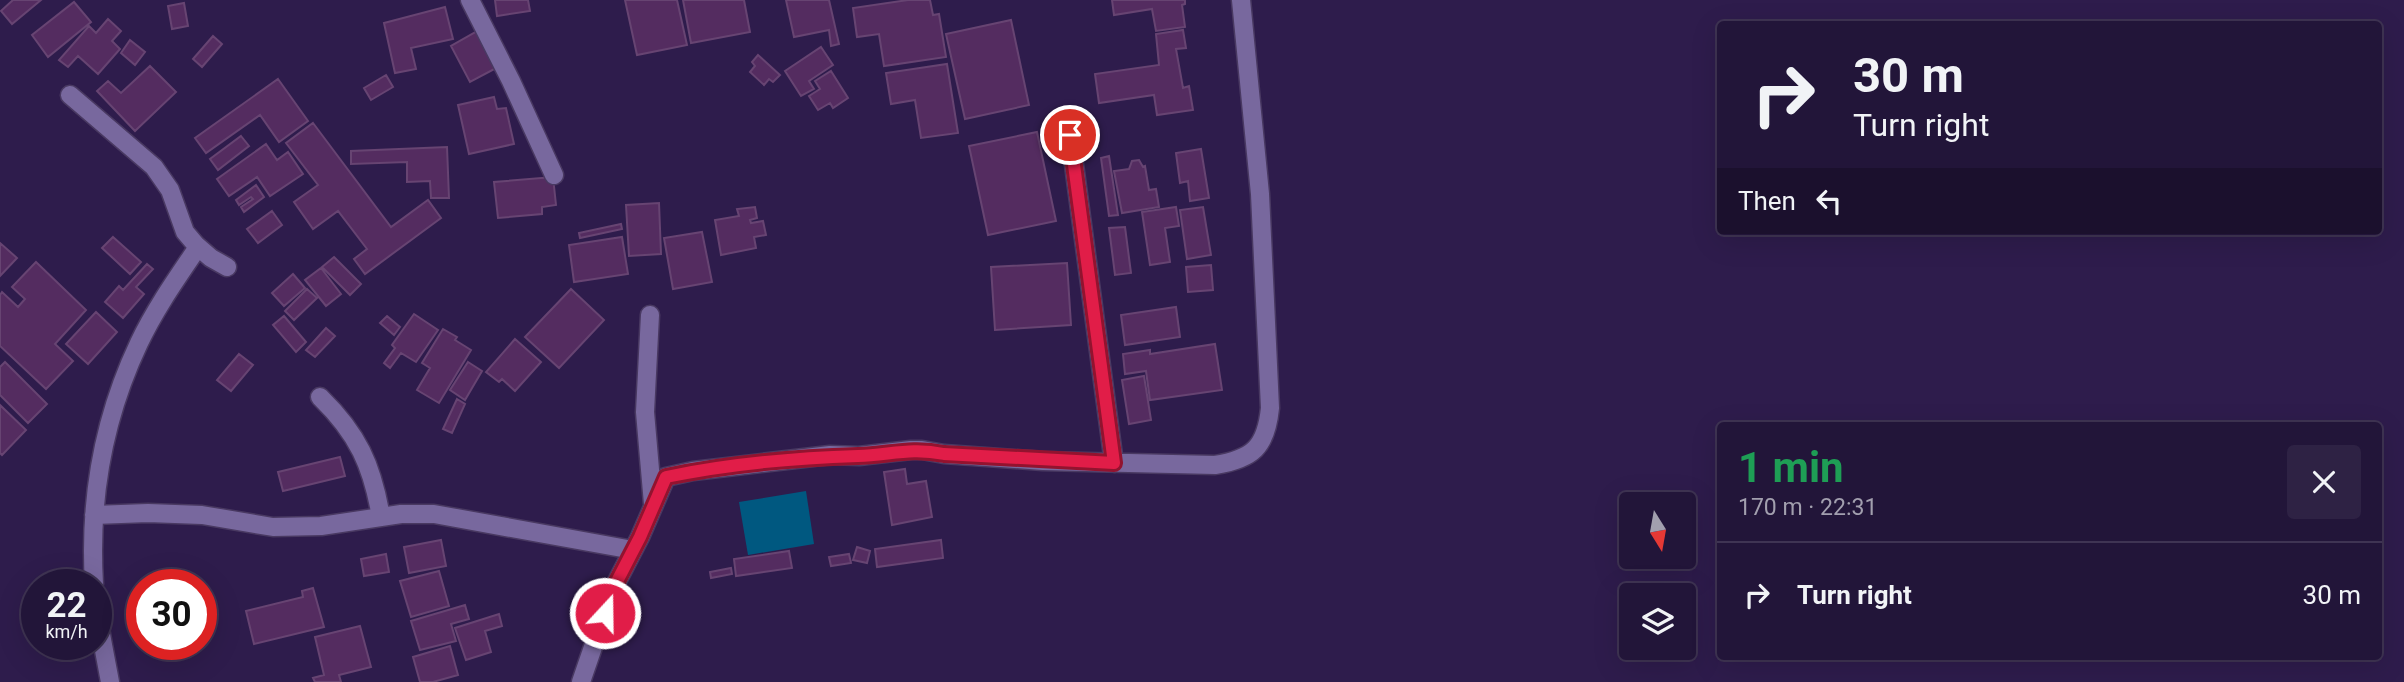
<!DOCTYPE html>
<meta charset="utf-8">
<style>
:root{--surface:#221539;--page:#2e2244;--text:#f1f3f6;--muted:#a29fae;--line:#3f3453}
body{margin:0;font-family:Roboto,sans-serif;background:var(--page);color:var(--text);height:100vh;display:flex;flex-direction:column;font-size:26px;white-space:nowrap}
*{box-sizing:border-box;margin:0}
p{font-size:23px;color:var(--muted)}
.icon{flex:none;width:38px;height:38px;fill:none;stroke:currentColor;stroke-width:2;stroke-linecap:round;stroke-linejoin:round}
.map{position:relative;flex:1;overflow:hidden}
.drawer{position:absolute;left:1717px;top:422px;width:665px;height:238px;display:flex;flex-direction:column;background:var(--surface);border-radius:7px;box-shadow:0 7px 28px #0002,0 0 0 2px var(--line)}
.drawer>*{flex:none}
.banner{position:absolute;left:1717px;top:21px;width:665px;height:214px;border-radius:7px;box-shadow:0 7px 28px #0002,0 0 0 2px var(--line);background:#221539;color:var(--text);overflow:hidden}
.needle{width:46px;rotate:169deg}
.tools{position:absolute;left:1619px;top:492px;display:grid;gap:14px}
.tools a{display:grid;place-items:center;width:77px;height:77px;border-radius:7px;background:var(--surface);box-shadow:0 7px 28px #0002,0 0 0 2px var(--line);font-size:35px}
.speed{position:absolute;left:21px;top:569px;display:flex;gap:14px;font-size:35px;font-weight:700;text-align:center}
.speed>*{display:grid;place-content:center;width:91px;height:91px;border-radius:50%;background:var(--surface);box-shadow:0 7px 28px #0002,0 0 0 2px var(--line);line-height:1}
.speed small{font-size:18px;font-weight:400}
.speed .limit{border:10px solid #d22;background:#fff;color:#111}
.pin{position:absolute;display:grid;place-items:center;width:60px;height:60px;color:#fff;margin:-30px;border:4px solid #fff;border-radius:50%;box-shadow:0 2px 7px #0007}
.me{position:absolute;width:77px;margin:-38px;rotate:21deg;stroke-linejoin:round;filter:drop-shadow(0 0 5px #0008)}
.turn{display:flex;align-items:center;gap:24px;height:147px;padding:0 21px;font-size:32px}
.turn .icon{width:91px;height:91px;stroke-width:2.5}
.turn b{display:block;font-size:49px;line-height:60px}
.then{display:flex;align-items:center;height:66px;padding:0 21px;background:#0003;gap:14px;font-size:26px}
.round{display:grid;place-items:center;flex:none;width:74px;height:74px;border-radius:7px;background:var(--page)}
.headline{display:flex;align-items:center;justify-content:space-between;height:119px;padding:0 21px}
h1{font-size:42px;font-weight:700;line-height:52px;color:#1e9e55}
ul{padding:0;list-style:none}
li{display:flex;align-items:center;gap:21px;height:105px;padding:0 21px;border-top:2px solid var(--line)}
li div{flex:1}
li b{display:block;font-size:26px}
li em{font-style:normal}
.map>svg:first-child{display:block}
.water{fill:#005880}
.building{fill:#542c60;stroke:#674472;stroke-width:2}
.lines{fill:none;stroke-linecap:round;stroke-linejoin:round}
.minor-casing{stroke:#493962;stroke-width:21}
.minor{stroke:#78689e;stroke-width:18}
.route-casing{stroke:#92132f;stroke-width:18}
.route{stroke:#e11d48;stroke-width:12}
</style>
<div class="map">
<svg width="2404" height="682" viewBox="0 0 2404 682">
<rect width="100%" height="100%" fill="#2e1c4c"/>
<path class="water" d="M806 491 814 544 748 555 739 502Z"/>
<path class="building" d="M13 0H41L12 24 1 11Z
M495 0H528L530 11 497 16Z
M625 0H677L687 45 637 55Z
M683 0H744L750 32 691 43Z
M786 0H829L839 44 831 46 829 30 794 37Z
M908 0H930L933 15 939 14 946 57 884 66 879 34 857 37 853 8Z
M1112 0H1185V4L1182 5 1185 27 1156 31 1152 9 1114 15Z
M74 2 91 22 48 57 32 35Z
M184 3 188 26 172 29 168 6Z
M445 7 453 39 411 48 416 69 395 73 384 23Z
M108 19 121 31 112 41 120 49 98 74 78 56 68 67 59 60 89 26 96 33Z
M1011 20 1029 105 965 119 946 34Z
M481 29 500 66 470 82 451 46Z
M1183 30 1186 48 1176 49 1183 88 1189 86 1193 110 1157 115 1154 95 1099 103 1095 74 1159 65 1156 34Z
M213 36 222 44 202 67 193 59Z
M130 40 145 52 135 65 121 53Z
M821 47 833 65 809 81 814 89 801 96 785 71Z
M758 55 780 75 773 82 769 79 764 85 750 72 755 66 752 62Z
M947 64 958 133 921 138 915 100 891 104 886 73Z
M150 66 176 92 135 131 97 91 108 81 121 93Z
M831 71 848 98 833 108 830 103 818 110 809 96 820 89 815 81Z
M386 75 393 87 371 100 364 88Z
M278 79 308 121 279 142 260 115 206 153 195 138Z
M494 97 497 109 506 108 514 144 469 154 458 105Z
M313 123 391 227 428 200 441 218 365 274 354 259 367 249 338 211 313 229 294 202 318 185 286 143Z
M1037 132 1056 221 988 235 969 146Z
M241 136 249 146 218 170 210 159Z
M266 144 277 160 288 152 303 174 270 196 257 177 229 196 217 179Z
M447 147 449 198H431L430 181 407 182V162L351 164V151Z
M1201 149 1209 198 1190 201 1188 181 1180 183 1176 153Z
M1109 156 1118 215 1109 216 1101 158Z
M1139 160 1143 167 1145 166 1149 190 1156 189 1159 207 1122 213 1114 171 1129 169 1132 161Z
M553 177 556 205 542 207V214L498 218 494 182Z
M256 185 264 197 244 212 241 207 253 199 251 197 239 205 236 200Z
M659 203 661 254 629 256 626 205Z
M755 207 757 218 750 220 751 223 763 221 766 235 754 237 756 248 721 255 715 220 739 216 737 209Z
M1176 207 1179 226 1165 228 1170 262 1150 265 1142 212Z
M1203 207 1211 255 1187 259 1180 210Z
M272 211 282 225 258 243 247 229Z
M621 224 622 229 580 238 579 233Z
M1125 227 1131 273 1115 275 1109 228Z
M702 232 712 282 673 289 664 238Z
M113 237 141 262 130 274 102 248Z
M622 237 628 274 574 282 569 245Z
M0 243 17 258 0 276Z
M334 257 361 284 350 295 322 267Z
M36 262 86 310 55 344 73 361 46 389 0 346V295L2 292 18 307 25 299 12 287Z
M1067 263 1071 325 995 330 991 267Z
M147 264 153 269 136 287 144 294 123 318 105 302 119 286 123 290Z
M1211 265 1213 290 1188 292 1186 267Z
M321 268 341 294 326 306 305 280Z
M293 274 305 288 284 306 272 293Z
M307 289 317 298 294 320 285 311Z
M571 289 604 320 559 368 525 337Z
M1176 307 1180 337 1125 345 1121 315Z
M96 312 117 332 88 364 66 344Z
M414 314 438 330 416 362 401 353 390 368 384 363 395 348 392 345Z
M284 316 306 342 296 352 273 325Z
M387 316 400 327 394 335 380 323Z
M326 328 335 336 315 357 306 350Z
M443 329 457 337 455 340 471 350 439 403 417 390 430 368 422 363Z
M515 339 541 362 515 391 502 379 499 382 486 372Z
M1215 344 1222 390 1150 400 1146 371 1125 374 1123 354 1150 350V354Z
M239 354 253 365 231 391 217 380Z
M5 362 47 404 28 423 0 395V367Z
M468 362 482 371 465 400 450 390Z
M1144 376 1151 420 1129 424 1122 380Z
M457 399 465 404 452 433 443 429Z
M0 405 26 430 2 455 0 453Z
M340 457 345 476 283 491 278 472Z
M905 469 907 484 926 481 932 517 892 525 884 472Z
M441 540 446 566 409 573 404 547Z
M941 540 943 558 877 567 875 549Z
M857 547 870 551 867 563 853 560Z
M789 551 792 568 736 576 734 559Z
M386 554 389 572 364 576 361 559Z
M849 554 851 563 831 566 829 557Z
M731 568 732 574 711 578 710 572Z
M439 571 449 606 411 617 400 581Z
M313 588 324 627 254 644 246 611 303 597 302 591Z
M465 605 469 619 451 624 456 641 420 650 411 621Z
M499 614 502 626 485 631 491 652 466 660 455 628Z
M360 626 371 667 339 675 341 682H315L313 678 324 675 315 637Z
M450 646 458 675 433 682H420L413 657Z"/>
<g class="lines">
<g class="minor-casing">
<path id="minor" d="M470 0 511 81 554 175
M70 95 154 167 170 190 185 232 196 245 211 258 227 267
M1070 135 1114 463
M650 315 645 412 653 504
M320 397C358 434 372 465 381 517
M94 515 148 513 202 515 273 527 321 526 401 514H434L633 550
M94 584C89 501 103 419 139 343 155 309 177 278 198 247
M96 608 110 682
M581 682 613 589 640 537 666 477 693 471 830 455 859 456 911 450H922L944 454 1043 461 1215 465C1253 459 1266 447 1270 408L1260 194 1241 0"/>
</g>
<use href="#minor" class="minor"/>
</g>
<g class="lines">
<g class="route-casing">
<path id="route" d="M605 613 613 589 640 537 666 477C728 464 795 458 858 456 890 455 911 447 944 454L1114 463 1070 135"/>
</g>
<use href="#route" class="route"/>
</g>
</svg>
<div class="tools">
<a><svg class="needle" viewBox="-14 -14 28 28"><path d="M0-13l5 13h-10z" fill="#e53935"/><path d="M0 13l5-13h-10z" fill="#a29fae"/></svg></a>
<a><svg class="icon" aria-label="layers" viewBox="0 0 24 24"><path d="M12 4l9 5-9 5-9-5zM3 14l9 5 9-5"/></svg></a>
</div>
<div class="speed"><div>22<small>km/h</small></div><div class="limit">30</div></div>
<div class="pin" style="left:1070px;top:135px;background:#d93025"><svg class="icon" aria-label="arrive" viewBox="0 0 24 24"><path d="M6 21V4h12l-3 4 3 4H6"/></svg></div>
<svg class="me" style="left:605px;top:613px" viewBox="-20 -20 40 40"><circle r="17" fill="#e11d48" stroke="#fff" stroke-width="3"/><path d="M0-11L8 9 0 5-8 9z" fill="#fff"/></svg>
<div class="banner">
<div class="turn"><svg class="icon" aria-label="right" viewBox="0 0 24 24"><path d="M7 20v-9h11M14 6l5 5-5 5"/></svg><div><b>30 m</b>Turn right</div></div>
<div class="then">Then<svg class="icon" aria-label="left" viewBox="0 0 24 24"><path d="M17 20v-9H6M10 6l-5 5 5 5"/></svg></div>
</div>
<section class="drawer">
<div class="headline"><div><h1>1 min</h1><p>170 m · 22:31</p></div><a class="round"><svg class="icon" aria-label="close" viewBox="0 0 24 24"><path d="M6 6l12 12M18 6L6 18"/></svg></a></div>
<ul>
<li><svg class="icon" aria-label="right" viewBox="0 0 24 24"><path d="M7 20v-9h11M14 6l5 5-5 5"/></svg><div><b>Turn right</b></div><em>30 m</em></li>
</ul>
</section>
</div>
